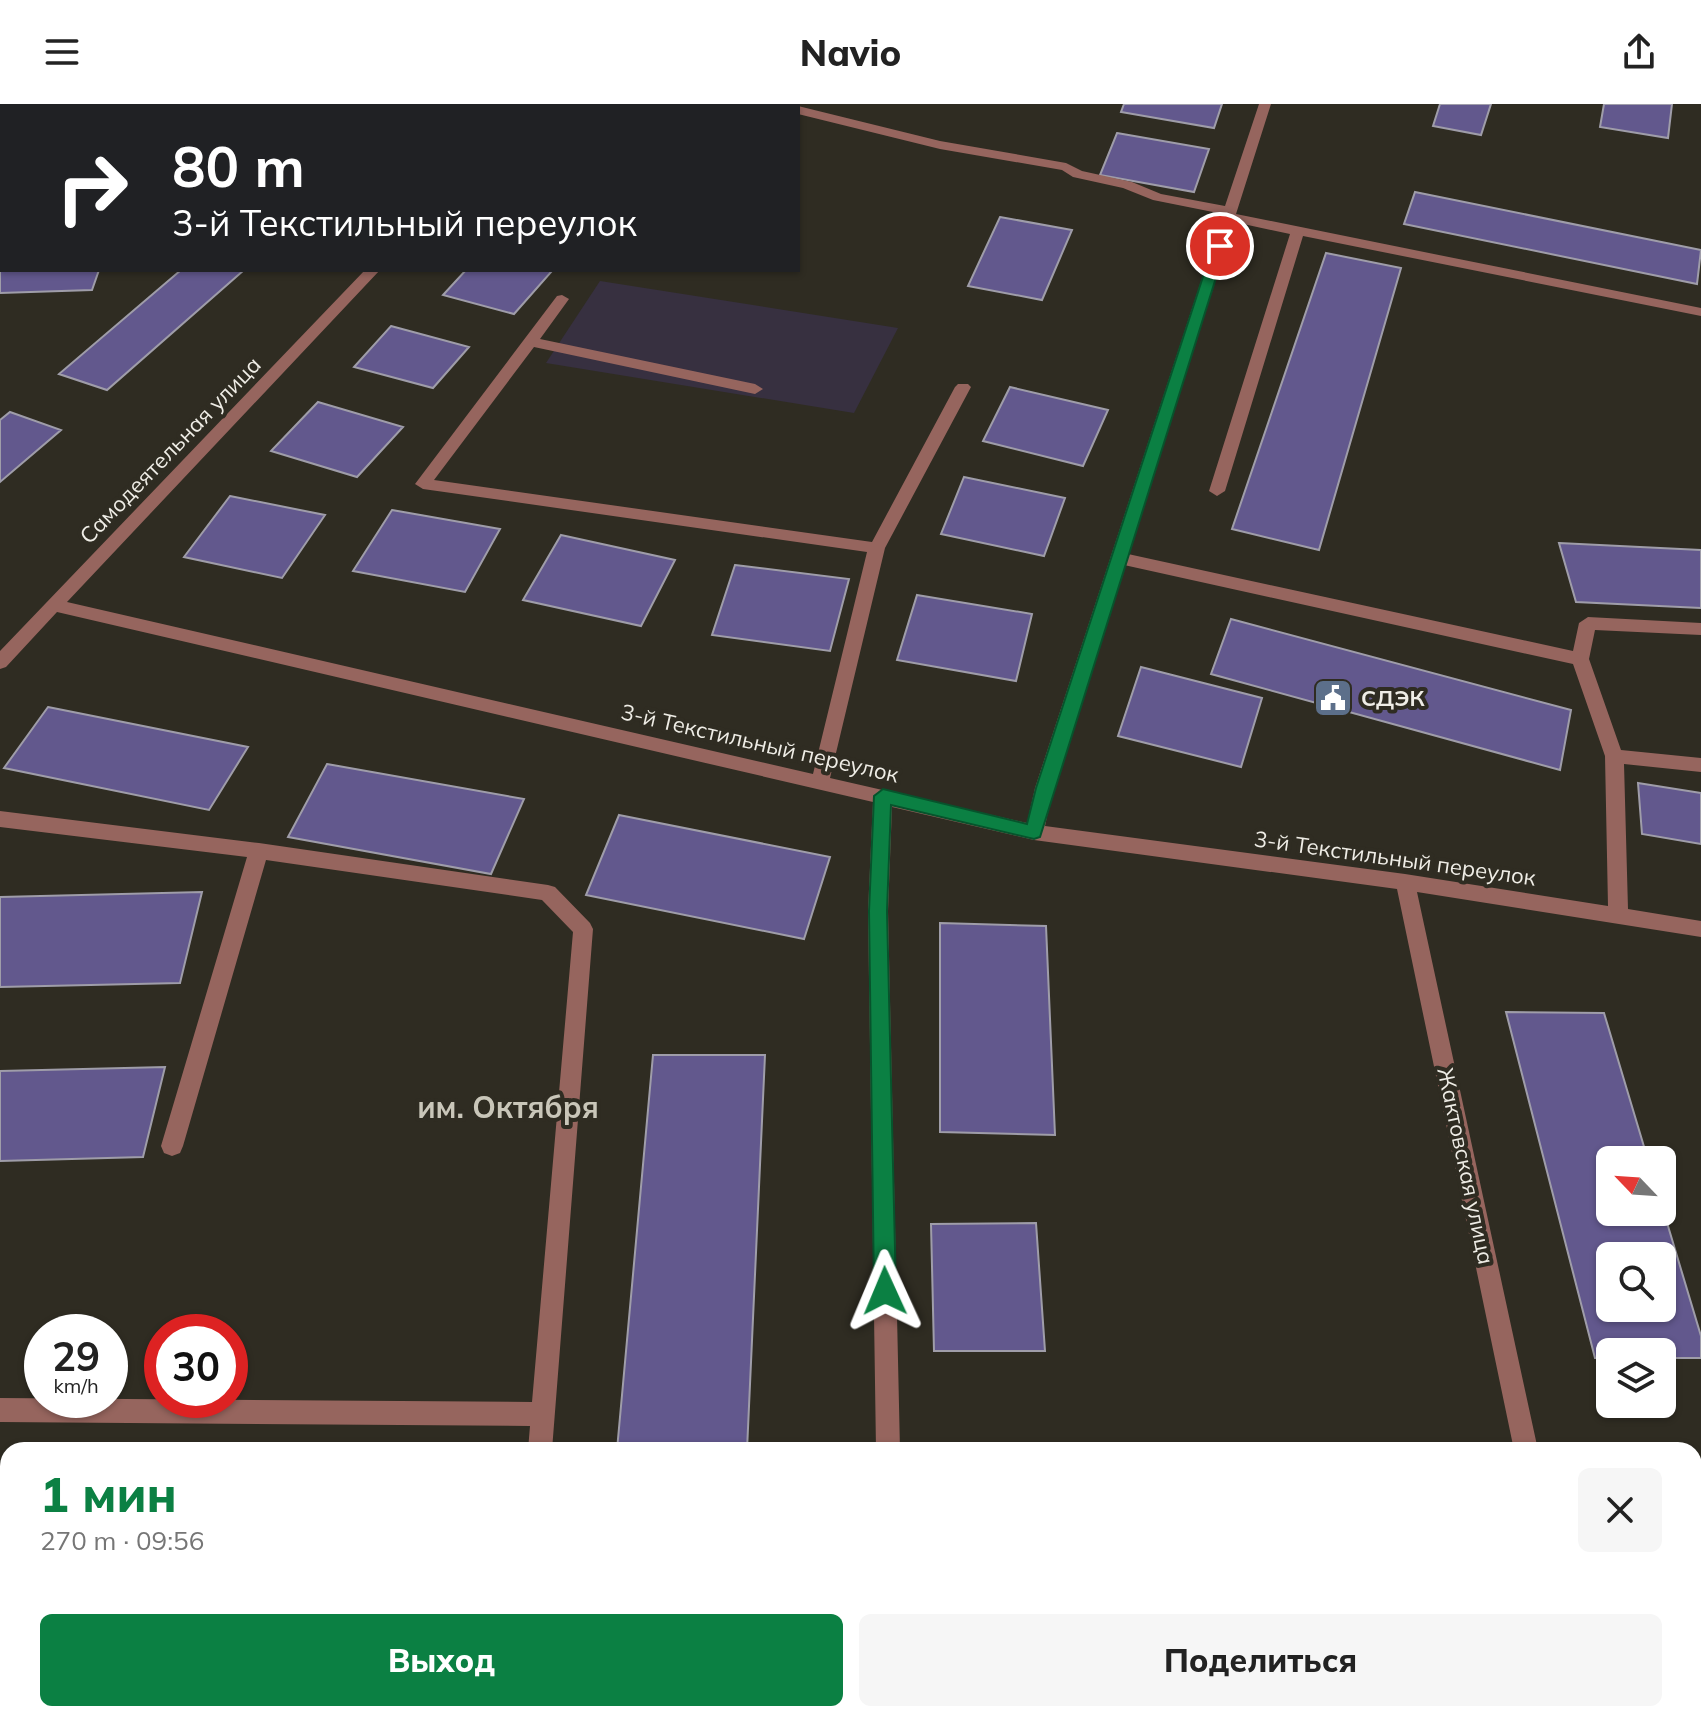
<!DOCTYPE html>
<html lang="ru">
<meta charset="utf-8">
<style>
:root{--surface:#fff;--page:#f6f6f6;--text:#222;--muted:#767676;--accent:#0b8043}
body{margin:0;font-family:Mulish,sans-serif;background:var(--page);color:var(--text);height:100vh;display:flex;flex-direction:column;font-size:30px;white-space:nowrap}
*{box-sizing:border-box;margin:0}
p{font-size:26px;color:var(--muted)}
.icon{flex:none;width:44px;height:44px;fill:none;stroke:currentColor;stroke-width:2;stroke-linecap:round;stroke-linejoin:round}
.map{position:relative;flex:1;overflow:hidden}
.side{position:absolute;left:0px;top:1338px;width:1702px;height:280px;display:flex;flex-direction:column;background:var(--surface);border-radius:24px 24px 0 0;box-shadow:0 2px 6px #0004}
.side>*{flex:none}
.guide{position:absolute;left:0px;top:0px;width:800px;height:168px;box-shadow:0 2px 6px #0004;background:#202124;color:#fff;overflow:hidden}
.needle{width:52px;rotate:295deg}
.tools{position:absolute;left:1596px;top:1042px;display:grid;gap:16px}
.tools a{display:grid;place-items:center;width:80px;height:80px;border-radius:12px;background:var(--surface);box-shadow:0 2px 6px #0004;font-size:40px}
.speed{position:absolute;left:24px;top:1210px;display:flex;gap:16px;font-size:40px;font-weight:700;text-align:center}
.speed>*{display:grid;place-content:center;width:104px;height:104px;border-radius:50%;background:var(--surface);box-shadow:0 2px 6px #0004;line-height:1}
.speed small{font-size:20px;font-weight:400}
.speed .limit{border:12px solid #d22;background:#fff;color:#111}
.pin{position:absolute;display:grid;place-items:center;width:68px;height:68px;color:#fff;margin:-34px;border:4px solid #fff;border-radius:50%;box-shadow:0 2px 8px #0007}
.me{position:absolute;width:88px;margin:-44px;rotate:359deg;stroke-linejoin:round;filter:drop-shadow(0 0 6px #0008)}
.turn{display:flex;align-items:center;gap:28px;height:168px;padding:0 40px;font-size:36px}
.turn .icon{width:104px;height:104px;stroke-width:2.5}
.turn b{display:block;font-size:56px;line-height:68px}
.round{display:grid;place-items:center;flex:none;width:84px;height:84px;border-radius:12px;background:var(--page)}
.headline{display:flex;align-items:center;justify-content:space-between;height:136px;padding:0 40px}
h1{font-size:48px;font-weight:800;line-height:60px;color:var(--accent)}
.cta{display:flex;gap:16px;margin-top:auto;padding:16px 40px}
.cta a{flex:1;height:92px;border-radius:12px;background:var(--accent);color:#fff;font-size:32px;font-weight:800;line-height:92px;text-align:center}
.cta a+a{background:var(--page);color:var(--text)}
header{display:flex;justify-content:space-between;align-items:center;height:104px;padding:0 40px;background:var(--surface);font-size:36px;font-weight:800}
.map>svg:first-child{display:block}
.industrial{fill:#373040}
.forest{fill:#27694c}
.building{fill:#62588d;stroke:#9f9da9;stroke-width:2;fill-rule:evenodd}
.lines{fill:none;stroke-linecap:round;stroke-linejoin:round}
.minor{fill:#96655e;fill-rule:evenodd}
.route{fill:#0b8043;stroke:#07532c;stroke-width:2}
.labels{text-anchor:middle;stroke-width:8;stroke-linejoin:round;paint-order:stroke}
.street-label{font-size:22px;fill:#efede6;stroke:#2f2c22}
.poi-label{font-size:22px;font-weight:bold;fill:#efede6;stroke:#2f2c22;text-anchor:start}
.district-label{font-size:30px;font-weight:bold;fill:#c9c6b9;stroke:#2f2c22}
</style>
<header><svg class="icon" aria-label="menu" viewBox="0 0 24 24"><path d="M4 6h16M4 12h16M4 18h16"/></svg>Navio<svg class="icon" aria-label="share" viewBox="0 0 24 24"><path d="M12 15V3M7 8l5-5 5 5M5 13v7h14v-7"/></svg></header>
<div class="map">
<svg width="1701" height="1618" viewBox="0 0 1701 1618">
<rect width="100%" height="100%" fill="#2f2c22"/>
<path class="industrial" d="M600 177 898 224 854 309 546 259Z"/>
<path class="forest" d="M49 0H414L418 2H34Z"/>
<path class="building" d="M1124 0H1222L1214 24 1121 8Z
M1440 0H1491L1481 31 1433 22Z
M1604 0H1672L1668 34 1600 23Z
M1117 29 1209 45 1194 88 1100 71Z
M1415 88 1701 146 1697 180 1404 120Z
M1000 113 1072 126 1042 196 968 182Z
M1326 149 1401 164 1319 446 1232 425Z
M0 150 2 166H99L92 186 0 189Z
M181 166H244L107 286 59 270Z
M466 166H547L552 167 514 210 443 191Z
M391 222 469 243 433 284 354 263Z
M1010 283 1108 306 1083 362 983 337Z
M318 298 403 323 357 373 271 347Z
M10 308 61 326 0 378V316Z
M964 373 1065 394 1044 452 941 430Z
M230 392 325 411 282 474 184 453Z
M392 406 500 425 465 488 353 467Z
M561 431 675 456 641 522 523 496Z
M1559 439 1701 446V504L1576 498Z
M735 461 849 475 830 547 712 531Z
M917 491 1032 510 1016 577 897 556Z
M1231 515 1571 606 1560 666 1211 570Z
M1141 563 1262 594 1241 663 1118 632Z
M48 603 248 643 209 706 4 664Z
M327 660 524 695 491 770 288 733Z
M1638 679 1701 689V740L1642 730Z
M619 711 830 753 804 835 586 791Z
M202 788 180 879 0 883V793Z
M940 819 1046 822 1055 1031 940 1028Z
M1506 908 1604 909 1648 1056H1610V1108H1662V1102L1701 1232V1254H1662V1248H1610V1254H1595ZM1610 1152H1662V1204H1610Z
M653 951H765L747 1346H617Z
M165 963 143 1053 0 1057V967Z
M1036 1119 1045 1247H934L931 1120Z
M0 1375H8V1507H0Z
M1694 1431H1701V1582L1694 1557Z
M960 1610H1115L1116 1618H960Z"/>
<g class="lines">
<path class="minor" d="M768 0H787L789 2H769Z
M1259 0H1271L1236 110 1701 204V212L1303 132 1225 387 1217 392 1209 387 1290 130 1234 118 1128 450 1573 547 1579 519 1588 513 1701 519V531L1595 526 1589 555 1621 646 1701 654V668L1624 660 1628 805 1701 817V833L1417 788 1538 1346H1514L1397 785 1034 736 892 703 888 807 900 1346H876L868 807 873 698 57 508 6 563 0 565V547L365 166H380L67 498 813 670 867 448 423 385 415 380 557 192 562 191 569 195 540 235 755 280 763 285 755 290 534 243 434 376 872 438 955 283 958 280H968L971 283 885 444 830 674 1027 719 1035 684 1223 110 1153 96 1123 84 1073 73 1062 66 940 45 798 10V2L940 37 1066 59 1082 67 1132 78 1161 90 1225 102ZM1124 461 1573 560 1605 652 1608 802 1405 770 1045 722 1053 684Z
M0 707 259 739 548 781 555 783 590 819 593 825 552 1346H528L530 1322 0 1318V1294L532 1298 573 828 542 796 266 756 183 1042 180 1049 172 1052 164 1049 161 1042 247 753 0 723Z
M880 1610H906L907 1618H879Z
M1569 1610H1595L1598 1618H1570Z"/>
</g>
<path class="route" d="M1220 138 1226 142 1040 733 1034 735 891 701 887 807 896 1187 892 1195 885 1197 878 1195 874 1187 869 807 874 692 883 685 1027 720 1036 684 1213 142Z"/>
<defs>
<g id="civic-square" transform="scale(2)"><rect x="-9" y="-9" width="18" height="18" rx="4" fill="#5c6f8a" stroke="#2f2c22"/><path d="M-.6-6.5H3V-4.5H.6V-3L4-1V1h2V6H-6V1h2V-1L-.6-3ZM-1.2 2.5V6h2.4V2.5Z" fill="#fff"/></g>
</defs>
<g fill-rule="evenodd">
<use href="#civic-square" x="1333" y="594"/>
</g>
<g class="labels">
<g class="street-label">
<text transform="translate(170 346) rotate(-46)" y="8">Самодеятельная улица</text>
<text transform="translate(760 639) rotate(13)" y="8">3-й Текстильный переулок</text>
<text transform="translate(1395 754) rotate(8)" y="8">3-й Текстильный переулок</text>
<text transform="translate(1466 1062) rotate(78)" y="8">Жактовская улица</text>
</g>
<g class="poi-label">
<text x="1361" y="602">СДЭК</text>
</g>
<g class="district-label">
<text x="508" y="1014">им. Октября</text>
</g>
</g>
</svg>
<div class="tools">
<a><svg class="needle" viewBox="-14 -14 28 28"><path d="M0-13l5 13h-10z" fill="#e53935"/><path d="M0 13l5-13h-10z" fill="#767676"/></svg></a>
<a><svg class="icon" aria-label="search" viewBox="0 0 24 24"><circle cx="10" cy="10" r="6"/><path d="M15 15l6 6"/></svg></a>
<a><svg class="icon" aria-label="layers" viewBox="0 0 24 24"><path d="M12 4l9 5-9 5-9-5zM3 14l9 5 9-5"/></svg></a>
</div>
<div class="speed"><div>29<small>km/h</small></div><div class="limit">30</div></div>
<div class="pin" style="left:1220px;top:142px;background:#d93025"><svg class="icon" aria-label="arrive" viewBox="0 0 24 24"><path d="M6 21V4h12l-3 4 3 4H6"/></svg></div>
<svg class="me" style="left:885px;top:1187px" viewBox="-20 -20 40 40"><path d="M0-17L14 15 0 8-14 15z" fill="#0b8043" stroke="#fff" stroke-width="4"/></svg>
<div class="guide">
<div class="turn"><svg class="icon" aria-label="right" viewBox="0 0 24 24"><path d="M7 20v-9h11M14 6l5 5-5 5"/></svg><div><b>80 m</b>3-й Текстильный переулок</div></div>
</div>
<section class="side">
<div class="headline"><div><h1>1 мин</h1><p>270 m · 09:56</p></div><a class="round"><svg class="icon" aria-label="close" viewBox="0 0 24 24"><path d="M6 6l12 12M18 6L6 18"/></svg></a></div>
<div class="cta"><a>Выход</a><a>Поделиться</a></div>
</section>
</div>
